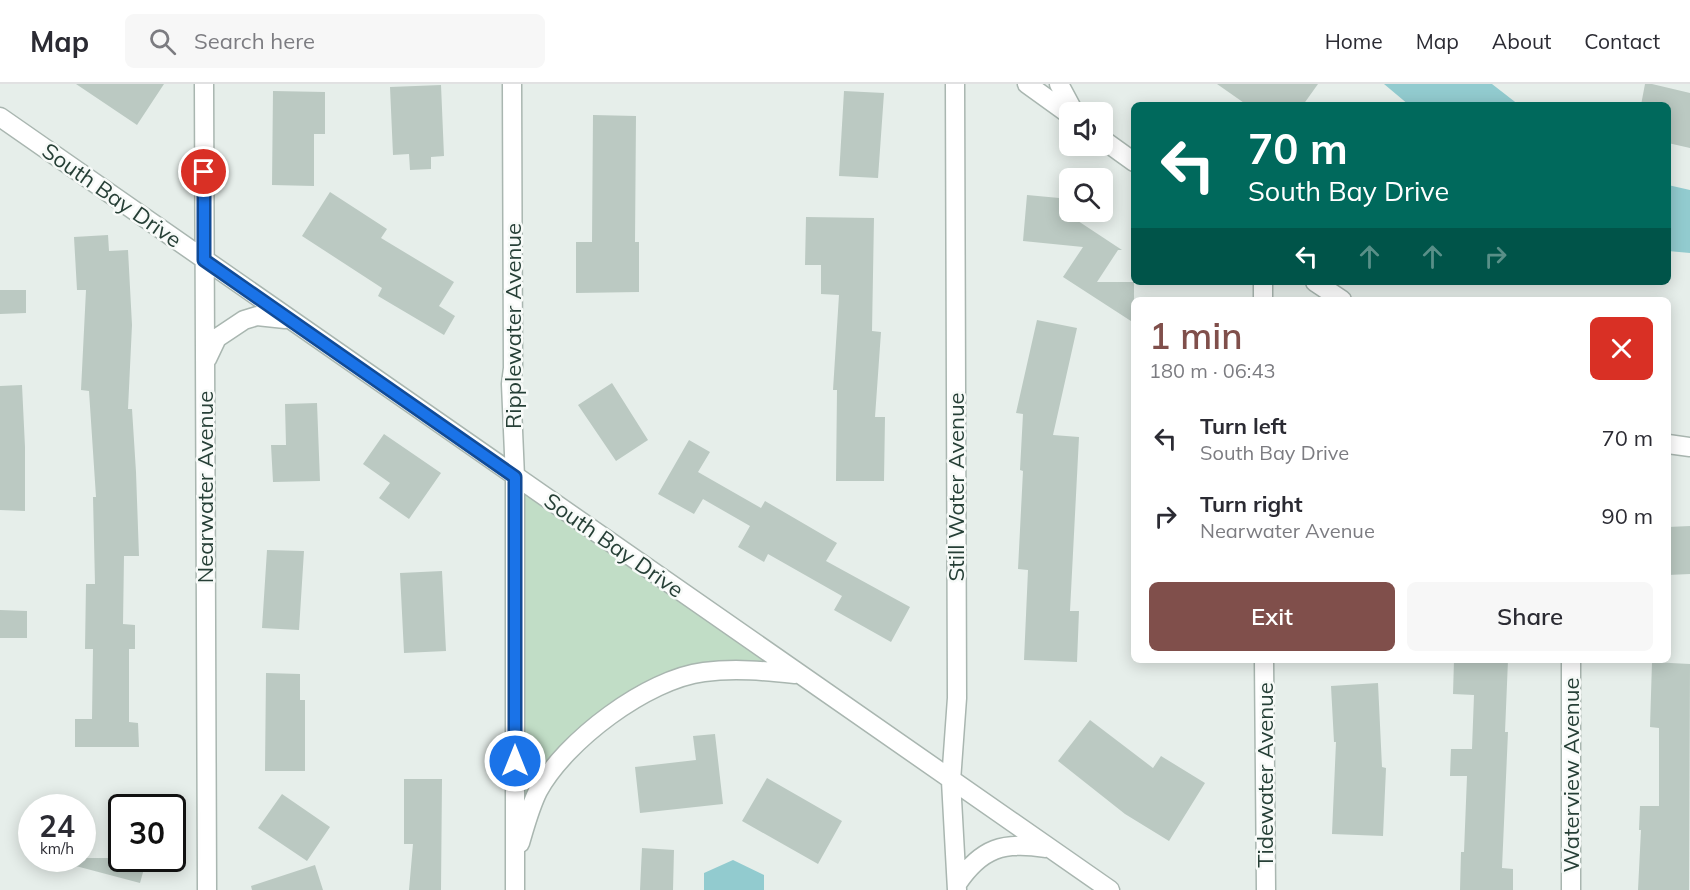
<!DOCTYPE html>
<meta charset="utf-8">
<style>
:root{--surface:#fff;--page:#f7f7f7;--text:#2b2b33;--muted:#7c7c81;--line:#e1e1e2;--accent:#804f4b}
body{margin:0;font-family:Mulish,sans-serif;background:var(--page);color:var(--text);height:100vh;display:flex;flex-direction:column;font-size:22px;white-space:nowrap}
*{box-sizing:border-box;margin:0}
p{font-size:20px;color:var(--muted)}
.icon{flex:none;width:33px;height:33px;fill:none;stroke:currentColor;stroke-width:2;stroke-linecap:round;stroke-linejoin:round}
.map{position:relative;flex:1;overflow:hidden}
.details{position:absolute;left:1131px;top:213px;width:540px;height:366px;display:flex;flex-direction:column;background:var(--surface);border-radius:9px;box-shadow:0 3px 15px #0003}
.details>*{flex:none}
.banner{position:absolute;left:1131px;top:18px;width:540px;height:183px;border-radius:9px;box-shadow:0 3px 15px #0003;background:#00695c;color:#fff;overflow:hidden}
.fabs{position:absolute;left:1059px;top:18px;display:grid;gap:12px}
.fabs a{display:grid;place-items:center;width:54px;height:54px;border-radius:9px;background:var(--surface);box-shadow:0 3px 15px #0003;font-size:30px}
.speed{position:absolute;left:18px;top:710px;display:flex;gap:12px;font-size:30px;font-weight:700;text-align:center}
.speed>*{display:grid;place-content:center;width:78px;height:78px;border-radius:50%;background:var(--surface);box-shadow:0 3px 15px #0003;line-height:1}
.speed small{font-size:15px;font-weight:400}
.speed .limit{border:3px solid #111;border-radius:9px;background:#fff;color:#111}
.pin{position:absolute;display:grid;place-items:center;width:51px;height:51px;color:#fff;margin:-26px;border:3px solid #fff;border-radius:50%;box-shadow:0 2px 6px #0007}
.me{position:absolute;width:66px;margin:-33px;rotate:0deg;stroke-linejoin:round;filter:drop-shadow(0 0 4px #0008)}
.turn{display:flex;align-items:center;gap:21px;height:126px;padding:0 18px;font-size:27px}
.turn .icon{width:78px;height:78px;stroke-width:2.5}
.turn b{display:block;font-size:42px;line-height:51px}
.lanes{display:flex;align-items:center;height:57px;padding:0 18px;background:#0003;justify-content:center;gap:30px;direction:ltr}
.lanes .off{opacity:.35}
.round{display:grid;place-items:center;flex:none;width:63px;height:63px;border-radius:9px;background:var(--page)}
.headline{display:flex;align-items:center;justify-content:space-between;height:102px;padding:0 18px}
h1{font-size:36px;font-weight:600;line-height:45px;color:var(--accent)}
.action{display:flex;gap:12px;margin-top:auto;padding:12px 18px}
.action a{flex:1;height:69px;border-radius:9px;background:var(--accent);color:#fff;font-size:24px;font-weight:600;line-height:69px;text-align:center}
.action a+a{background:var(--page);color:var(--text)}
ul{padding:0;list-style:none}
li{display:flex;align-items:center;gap:18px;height:78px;padding:0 18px}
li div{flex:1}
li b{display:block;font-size:22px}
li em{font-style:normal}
header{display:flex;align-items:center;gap:36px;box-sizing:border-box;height:84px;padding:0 30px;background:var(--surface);border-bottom:2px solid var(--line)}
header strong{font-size:28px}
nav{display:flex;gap:33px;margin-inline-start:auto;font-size:21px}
.search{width:420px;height:54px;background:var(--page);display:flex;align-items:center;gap:15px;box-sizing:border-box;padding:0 21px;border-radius:9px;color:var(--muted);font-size:22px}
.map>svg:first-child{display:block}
.green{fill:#c1ddc6}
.water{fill:#92cbcf}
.building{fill:#bbc9c2}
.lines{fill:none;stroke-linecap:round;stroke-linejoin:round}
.street-casing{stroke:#a9b6b0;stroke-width:21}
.street{stroke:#fff;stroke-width:18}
.route-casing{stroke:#114b97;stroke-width:15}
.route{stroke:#1a73e8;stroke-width:10}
.labels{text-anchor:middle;stroke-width:5;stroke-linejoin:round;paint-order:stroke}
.street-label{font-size:22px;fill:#263f36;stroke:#f7faf8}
</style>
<header>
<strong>Map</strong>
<div class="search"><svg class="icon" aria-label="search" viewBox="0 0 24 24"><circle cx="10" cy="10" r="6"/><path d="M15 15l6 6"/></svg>Search here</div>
<nav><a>Home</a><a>Map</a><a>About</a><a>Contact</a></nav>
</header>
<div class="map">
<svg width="1690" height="806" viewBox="0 0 1690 806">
<rect width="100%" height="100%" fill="#e6eeea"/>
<path class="green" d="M519 398 789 586H687L571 658 520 747Z"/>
<path class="water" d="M1384 0H1492L1519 21H1409Z
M1668 101 1690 106V169L1668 167Z
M733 776 764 791V806H704V789Z"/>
<path class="building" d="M76 0H164L137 41Z
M1217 0H1318L1303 21H1247Z
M1645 0H1652L1690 9V64L1668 59V21H1641Z
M441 1 444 72 431 73V85L410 86 409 70 393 71 390 3Z
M273 7 325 8V50H314V102L272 101Z
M844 7 884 9 878 94 839 92Z
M593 31 636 32 635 158H639V208L576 209V158H592Z
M330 108 387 145 381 154 454 198 439 222 455 232 444 251 378 212 382 204 302 152Z
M1027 111 1070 115V128H1072V133L1122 166H1118L1097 198H1134V239L1063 193 1083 163 1023 157Z
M806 133 874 134 872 247 881 248 875 333H885L884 397H836L837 306H833L839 211 821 210V181H805Z
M108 151 109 167 128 166 132 241 128 325H132L136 388 139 472H124L123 540 135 541V565H129V638L138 639 139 663H75V635H92L93 565H85L86 500H95L93 413H96L89 307 81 306 86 206H77L74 153Z
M0 206H26V229L0 230Z
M1037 236 1077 244 1053 351 1079 353 1070 527H1079L1077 578 1024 576 1028 486 1018 485 1023 387 1020 386 1023 330 1016 329Z
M612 299 648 356 616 377 578 321Z
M22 301 25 363V427L0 426V302Z
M317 319 320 397 273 398 271 361H286L285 320Z
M384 350 441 389 409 435 379 414 390 399 363 380Z
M689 356 710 368 698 388 761 424 765 417 837 459 826 477 910 523 891 558 834 526 842 512 768 470 764 478 738 463 750 442 703 415 694 430 658 410Z
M1690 442V490L1668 491V443Z
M267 466 304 467 299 546 262 544Z
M442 487 446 567 404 569 400 489Z
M0 526 27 527V554H0Z
M1454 576H1508L1505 648H1508L1502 784 1513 785V806H1460L1461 768H1464L1467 692H1450L1451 665H1472L1474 611 1453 610Z
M1652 578 1690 580 1689 806H1638L1641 746H1639L1640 722H1659V644L1650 643Z
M266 589 300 590V616H305V687H265Z
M1378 599 1382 683 1386 684 1383 752 1332 750 1336 658H1334L1331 602Z
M1090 636 1153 684 1161 672 1205 699 1169 757 1125 730 1058 677Z
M715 650 723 720 640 729 635 683 696 676 693 652Z
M767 694 842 737 818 780 742 737Z
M404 695H442L441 806H409L413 760H404Z
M282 710 330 743 307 777 258 744Z
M642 764 674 766 673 806H640Z
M73 774H147L140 799 72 781Z
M315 781 323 806H252L251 802Z"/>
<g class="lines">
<g class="street-casing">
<path id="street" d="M204 0 207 806
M512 0 513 284 511 300 515 393V806
M955 0 957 614 951 697 957 806
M1027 0 1070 31
M1059 0 1074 28
M0 33 1110 806
M1102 55 1134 78
M1263 198V216
M1315 198 1342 216
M207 275 217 254 244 236 257 232 285 235
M1668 360 1690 363
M1264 576 1266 806
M520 759C525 742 530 723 538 707 565 657 647 595 704 588 735 584 765 587 795 590
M957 800C981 764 1004 757 1045 764
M1571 806V576"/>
</g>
<use href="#street" class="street"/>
</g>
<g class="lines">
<g class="route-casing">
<path id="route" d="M204 88V176L515 393V677"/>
</g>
<use href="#route" class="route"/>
</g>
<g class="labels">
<g class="street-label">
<text transform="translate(112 111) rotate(35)" y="8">South Bay Drive</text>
<text transform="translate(513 242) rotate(-90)" y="8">Ripplewater Avenue</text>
<text transform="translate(205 403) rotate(-90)" y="8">Nearwater Avenue</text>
<text transform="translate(956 403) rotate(-90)" y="8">Still Water Avenue</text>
<text transform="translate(614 461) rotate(35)" y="8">South Bay Drive</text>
<text transform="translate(1265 691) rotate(-90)" y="8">Tidewater Avenue</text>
<text transform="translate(1571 691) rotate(-90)" y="8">Waterview Avenue</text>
</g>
</g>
</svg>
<div class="fabs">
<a><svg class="icon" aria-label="sound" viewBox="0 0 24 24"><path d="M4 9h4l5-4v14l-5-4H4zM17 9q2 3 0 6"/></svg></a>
<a><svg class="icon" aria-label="search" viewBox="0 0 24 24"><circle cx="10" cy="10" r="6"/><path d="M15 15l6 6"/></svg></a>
</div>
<div class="speed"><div>24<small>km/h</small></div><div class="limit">30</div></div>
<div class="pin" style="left:204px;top:88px;background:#d93025"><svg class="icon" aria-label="arrive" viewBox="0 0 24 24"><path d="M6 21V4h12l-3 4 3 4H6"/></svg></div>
<svg class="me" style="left:515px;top:677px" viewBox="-20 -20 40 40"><circle r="17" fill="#1a73e8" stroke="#fff" stroke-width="3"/><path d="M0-11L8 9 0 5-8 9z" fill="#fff"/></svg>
<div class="banner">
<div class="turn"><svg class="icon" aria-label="left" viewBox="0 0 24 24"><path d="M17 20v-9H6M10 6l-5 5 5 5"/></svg><div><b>70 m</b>South Bay Drive</div></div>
<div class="lanes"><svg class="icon" aria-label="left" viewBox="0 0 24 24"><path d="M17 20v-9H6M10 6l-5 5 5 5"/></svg><svg class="icon off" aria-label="ahead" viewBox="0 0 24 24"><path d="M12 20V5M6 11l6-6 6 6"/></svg><svg class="icon off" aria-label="ahead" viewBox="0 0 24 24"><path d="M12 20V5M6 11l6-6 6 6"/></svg><svg class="icon off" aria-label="right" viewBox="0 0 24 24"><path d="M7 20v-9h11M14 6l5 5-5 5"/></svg></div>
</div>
<section class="details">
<div class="headline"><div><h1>1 min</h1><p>180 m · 06:43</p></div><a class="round" style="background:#d93025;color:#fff"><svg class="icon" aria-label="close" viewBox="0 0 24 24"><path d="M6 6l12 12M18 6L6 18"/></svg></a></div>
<ul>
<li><svg class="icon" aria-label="left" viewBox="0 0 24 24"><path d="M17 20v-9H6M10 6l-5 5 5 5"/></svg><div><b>Turn left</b><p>South Bay Drive</p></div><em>70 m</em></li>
<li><svg class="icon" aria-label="right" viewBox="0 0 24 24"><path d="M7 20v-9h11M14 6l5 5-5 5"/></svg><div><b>Turn right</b><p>Nearwater Avenue</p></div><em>90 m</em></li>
</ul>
<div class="action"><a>Exit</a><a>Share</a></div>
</section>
</div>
